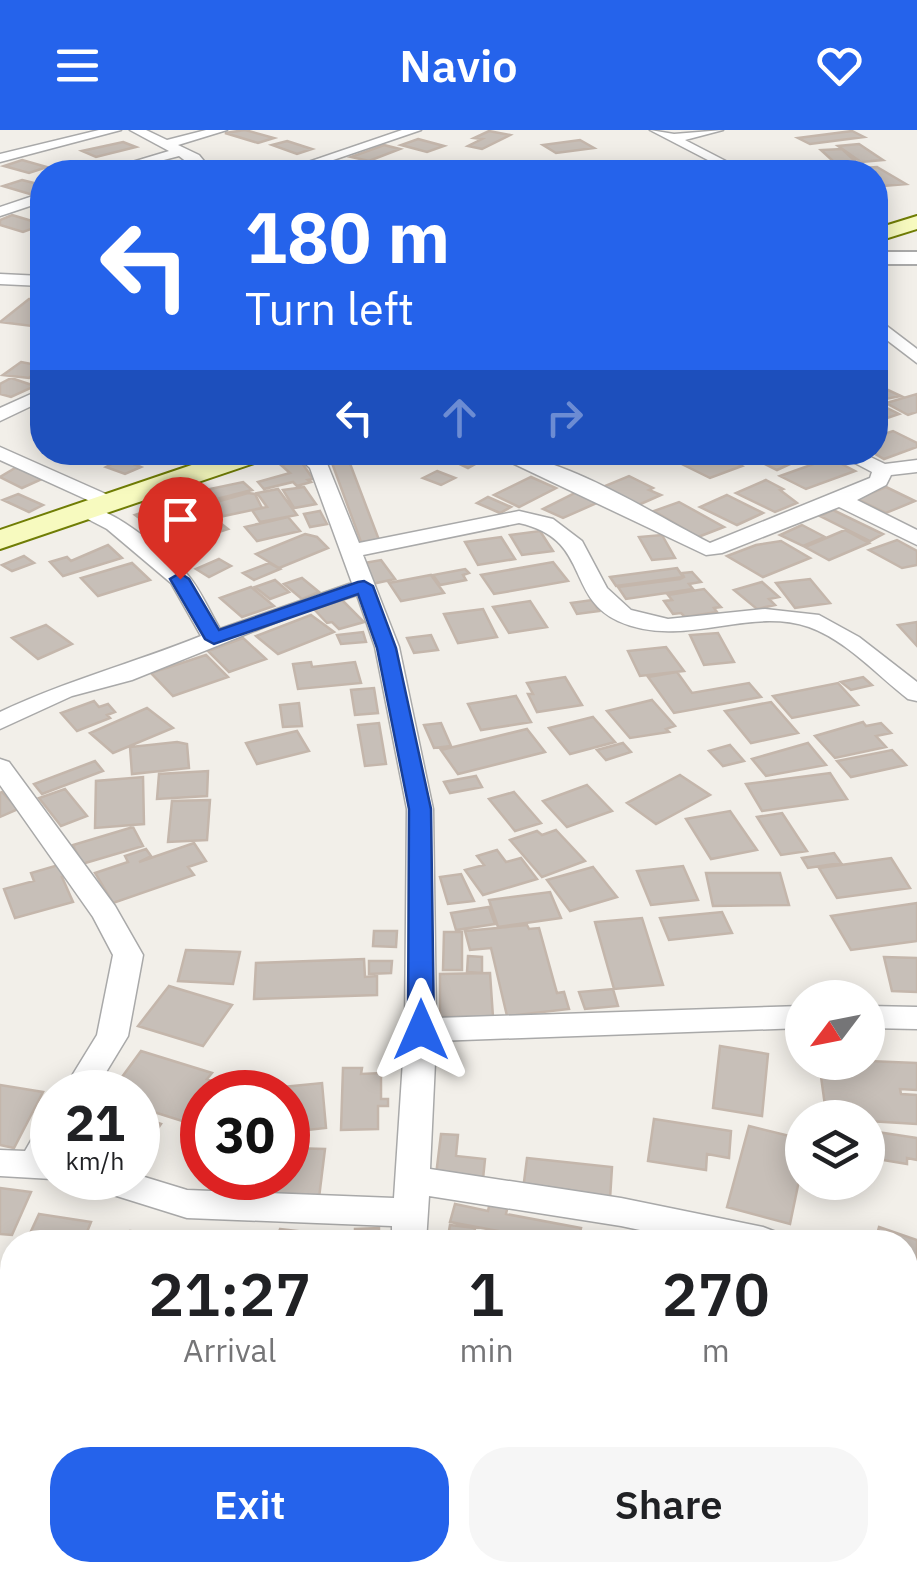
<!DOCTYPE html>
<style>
:root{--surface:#fff;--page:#f6f6f6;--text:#202124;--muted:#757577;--accent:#2563eb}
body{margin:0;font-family:"IBM Plex Sans",sans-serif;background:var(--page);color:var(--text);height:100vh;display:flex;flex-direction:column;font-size:38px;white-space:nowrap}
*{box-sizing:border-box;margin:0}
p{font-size:32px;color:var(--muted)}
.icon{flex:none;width:55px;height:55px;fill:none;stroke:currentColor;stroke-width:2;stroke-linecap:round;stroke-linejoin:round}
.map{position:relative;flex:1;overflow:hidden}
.details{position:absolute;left:0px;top:1100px;width:918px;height:352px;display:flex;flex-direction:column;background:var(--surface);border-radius:40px 40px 0 0;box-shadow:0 5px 25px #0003}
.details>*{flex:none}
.hud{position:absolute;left:30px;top:30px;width:858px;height:305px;border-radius:40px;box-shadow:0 5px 25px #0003;background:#2563eb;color:#fff;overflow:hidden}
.needle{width:65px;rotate:238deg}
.tools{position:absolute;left:785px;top:850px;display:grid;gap:20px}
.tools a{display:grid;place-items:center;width:100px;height:100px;border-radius:50%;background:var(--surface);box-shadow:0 5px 25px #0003;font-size:50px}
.speed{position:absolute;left:30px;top:940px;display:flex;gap:20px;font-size:50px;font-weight:700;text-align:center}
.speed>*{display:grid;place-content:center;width:130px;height:130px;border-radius:50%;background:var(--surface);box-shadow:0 5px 25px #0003;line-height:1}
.speed small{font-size:25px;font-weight:400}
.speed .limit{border:15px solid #d22;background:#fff;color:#111}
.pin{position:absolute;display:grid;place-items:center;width:85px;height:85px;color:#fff;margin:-102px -42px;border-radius:50% 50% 50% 0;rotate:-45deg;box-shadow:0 0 10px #0007}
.pin .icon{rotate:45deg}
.me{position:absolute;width:110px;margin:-55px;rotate:0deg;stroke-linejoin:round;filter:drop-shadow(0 0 8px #0008)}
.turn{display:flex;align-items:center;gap:35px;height:210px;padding:0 50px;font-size:45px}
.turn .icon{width:130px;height:130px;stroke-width:2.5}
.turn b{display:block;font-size:70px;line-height:85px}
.lanes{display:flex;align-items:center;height:95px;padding:0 50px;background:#0003;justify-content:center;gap:50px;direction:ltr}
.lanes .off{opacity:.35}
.eta{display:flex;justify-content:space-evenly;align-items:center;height:170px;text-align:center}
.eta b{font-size:60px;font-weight:600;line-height:70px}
.cta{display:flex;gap:20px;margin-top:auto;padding:20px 50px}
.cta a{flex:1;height:115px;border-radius:40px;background:var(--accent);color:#fff;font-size:40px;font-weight:600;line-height:115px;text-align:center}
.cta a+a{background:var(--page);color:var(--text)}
header{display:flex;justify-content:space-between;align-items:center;height:130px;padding:0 50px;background:var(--accent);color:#fff;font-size:45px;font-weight:600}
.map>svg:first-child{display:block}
.building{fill:#c7bfb8;stroke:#c4b6ab;stroke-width:2.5}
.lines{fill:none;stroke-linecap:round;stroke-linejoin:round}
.minor-casing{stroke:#a9a9a9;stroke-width:3}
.tertiary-casing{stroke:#a9a9a9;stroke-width:4}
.secondary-casing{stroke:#707d05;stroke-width:4}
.minor{fill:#fff;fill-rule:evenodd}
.tertiary{fill:#fff;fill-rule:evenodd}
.secondary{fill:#f7fabf;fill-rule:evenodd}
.route{fill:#2563eb;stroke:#184099;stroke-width:2.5}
</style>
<header><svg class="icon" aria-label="menu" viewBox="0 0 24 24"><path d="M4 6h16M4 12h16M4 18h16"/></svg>Navio<svg class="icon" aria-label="heart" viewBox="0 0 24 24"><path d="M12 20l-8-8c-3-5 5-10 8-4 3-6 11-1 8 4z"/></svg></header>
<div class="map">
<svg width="917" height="1452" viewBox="0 0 917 1452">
<rect width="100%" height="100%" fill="#f2efe9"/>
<path class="building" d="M245 0 274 8 258 13 225 3Z
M489 1 510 5 482 19 468 16 482 9 474 8Z
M852 1 864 7 810 14 798 8Z
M418 9 444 16 427 22 401 15Z
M580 10 594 18 556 23 543 15Z
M287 11 312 19 297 24 272 15Z
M123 12 136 17 96 27 82 21Z
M859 14 883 30 861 32 838 16Z
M384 15 400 19 369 31 351 27Z
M842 19 855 31 834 32 821 20Z
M22 30 47 37 29 43 4 36Z
M428 32 448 38 435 42H395Z
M877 37 906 54 883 56 875 51V42H806Z
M22 50 42 55V61L33 65 3 56Z
M12 85 42 94V95L23 102 0 95V90Z
M29 169 42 170V185L32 196 0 192Z
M21 232 42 236V237L29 248 3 245Z
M11 248 35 256 11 267 0 264V254Z
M875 254 901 266 880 270 875 268Z
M917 264V282L908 285 886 273Z
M875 272 899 284 878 291Z
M893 301 917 313V317L884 329 872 322H875V307Z
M134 322 151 327 146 330 153 332 140 333 136 335 141 337 125 344 106 337Z
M361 322 337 331H325L314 324Z
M470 322 486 328 468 338 453 331Z
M715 322 742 336 710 348 684 335Z
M758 322H816L777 340 749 326Z
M830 328 855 341 806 359 780 346Z
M300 330 313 349 308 350 311 352 297 356 293 352 264 359 258 352 290 343 281 335Z
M349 331 379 410 361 412 332 333Z
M15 338 24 340 42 349 22 358 0 347Z
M437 341 455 348 441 355 423 348Z
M629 346 653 358 649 360 661 365 636 376 600 358Z
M531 347 556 358 519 377 494 365Z
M766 350 783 359 780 360 797 373 775 382 736 363Z
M243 352 252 360 201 373 191 363Z
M304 357 316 374 294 378 283 360Z
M886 357 915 371 886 383 857 369Z
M278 359 297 385 260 392 252 380 267 377 257 363Z
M577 362 599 372 563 388 543 379Z
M248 363 255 364 262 378 219 387 209 374Z
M18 364 43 375 29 382 3 370Z
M727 365 763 383 737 395 700 377Z
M488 367 511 377 500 383 477 373Z
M679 372 724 397 698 407 654 381Z
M170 373 184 385 173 388 154 378Z
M153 379 167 389 149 395 135 385Z
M833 380 883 404 870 411 820 386Z
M320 381 327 394 310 397 304 384Z
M210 385 228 399 169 418 152 404Z
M288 387 300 401 257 411 245 397Z
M802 395 825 407 803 416 780 405Z
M845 400 869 413 829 430 805 417Z
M540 401 553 421 522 425 510 405Z
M305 404 317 407 328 418 279 438 256 424Z
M662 405 675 428 652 430 639 407Z
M501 407 515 429 478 435 465 412Z
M897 410 917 421V435L902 438 869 420Z
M781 411 810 428 763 447 727 426 756 415Z
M108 415 122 428 63 446 50 432 67 427 71 431Z
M24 426 34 433 12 441 2 435Z
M219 429 231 436 209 447 196 439Z
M381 430 395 449 372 454 359 434Z
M553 432 568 451 494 464 481 445Z
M132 433 150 450 98 466 81 448Z
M269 433 280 439 254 450 243 443Z
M677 438 683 447 616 456 610 447Z
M465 439 469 443 463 445 466 450 440 455 433 445Z
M692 442 701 452 689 454 693 459 626 469 618 457 680 449 684 447 682 443Z
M431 445 444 463 401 471 389 453Z
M302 448 319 462 302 469 284 454Z
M810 449 830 473 795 478 776 453Z
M275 450 289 462 270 469 255 457Z
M762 452 779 467 769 469 775 475 757 479 734 460Z
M251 457 274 476 242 487 220 468Z
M704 459 721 477 714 478 717 482 685 487 681 483 673 484 664 471 672 470 668 465Z
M341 469 364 492 339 499 332 492 327 493 312 477Z
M592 470 599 481 577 484 571 473Z
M530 471 547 497 509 503 493 477Z
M483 479 497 507 458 513 444 484Z
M311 485 334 502 278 524 256 506Z
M917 492V516L898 495Z
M46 495 72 514 38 529 12 508Z
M363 502 366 512 341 514 337 505Z
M718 503 734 532 704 535 690 505Z
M431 505 438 520 414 523 407 508Z
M243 508 266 529 229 542 208 521Z
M666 517 684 541 640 546 628 521Z
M206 525 228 547 173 566 151 543Z
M311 532 312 537 355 532 361 553 298 559 293 534Z
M677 542 692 563 749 553 761 567 674 583 648 547Z
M565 547 582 575 537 582 528 564H533L527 553Z
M863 547 872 555 851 560 841 552Z
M838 553 858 575 792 588 773 566Z
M374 558 378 583 355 585 351 560Z
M516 566 531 592 481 600 468 574Z
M652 570 675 596 666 599 669 602 630 608 607 581Z
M94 571 99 577 108 574 115 582 107 585 110 588 77 601 61 583Z
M771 572 798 603 751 613 725 581Z
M299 573 302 596 283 597 280 575Z
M147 578 173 598 113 623 90 603Z
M593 587 615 612 570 624 549 598Z
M863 592 866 596 881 593 891 603 876 606 886 617 835 628 815 606Z
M379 593 386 634 365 636 358 595Z
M441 593 451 616 434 618 424 595Z
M527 599 545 622 458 644 441 620Z
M297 601 309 621 257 634 246 613Z
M177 612 187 614 189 638 132 644 130 617Z
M623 613 631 622 606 630 597 620Z
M808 613 826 635 766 646 752 629Z
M730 615 744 631 723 636 709 621Z
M892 620 906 635 851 647 837 631Z
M95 631 103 641 42 664 34 654Z
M208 641 207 666 157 669 159 644Z
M830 643 847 669 762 681 746 654Z
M680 645 710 665 656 694 627 673Z
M476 646 482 657 450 663 444 652Z
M143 647 144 694 95 698 96 651Z
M587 655 612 681 567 697 543 671Z
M65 659 87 686 61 696 39 668Z
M2 662 18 679 0 687V663Z
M514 662 541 693 515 701 489 669Z
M210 670 207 710 168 712 172 671Z
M730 681 757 720 711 729 686 689Z
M782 683 807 721 781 725 757 687Z
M133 697 143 716 82 734 73 715Z
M556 700 585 731 542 747 510 710 537 701 542 705Z
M194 713 206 731 188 737 194 745 113 773 95 743 128 732 125 726 146 719 151 726 139 732Z
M497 720 506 732 521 728 537 749 483 765 465 740 484 735 477 726Z
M834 723 841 733 808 738 802 728Z
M891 728 910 758 837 768 819 738Z
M62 734 67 745 62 747 73 772 15 788 4 759 34 751 31 743Z
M683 736 698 770 651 775 637 741Z
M593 737 617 767 570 781 547 750Z
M706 743H780L789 775 713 776Z
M461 744 474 771 448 774 440 747Z
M550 762 561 788 498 797 489 770Z
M917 773V811L851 820 831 786Z
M489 777 495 794 456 800 451 783Z
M722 782 732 803 669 810 660 788Z
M642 788 663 855 614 859 595 792Z
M527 795 529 799 539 798 557 863 564 862 569 879 507 886 491 818 470 820 465 801Z
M374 801H397L396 817 373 816Z
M444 802H462V840H443Z
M186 820 240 822 233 854 178 851Z
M468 826 482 827V843L467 842Z
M884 827 917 828V862L892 861Z
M364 829 365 847 377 846V865L254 869 256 833Z
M369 831H392L391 843 369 844Z
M490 843 493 887H440V844Z
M169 856 232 875 203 916 138 896Z
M613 859 618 876 585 879 579 862Z
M720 916 768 924 762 986 713 978Z
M141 921 212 943 207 949 223 954 217 962H202V984L195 995 138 977V962H111Z
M868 931 917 933V960L900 959 901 964 917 965V994L868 991 860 985 826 983 819 932Z
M343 938H362L361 944 381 943V969H388V976H378V999L341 1000Z
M322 953 326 998 288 1002V962H233Z
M0 955 43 962 14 1018 0 1015Z
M138 986 161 994 138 1028Z
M654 989 731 1001 729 1028 707 1024 706 1040 648 1031Z
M749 996 802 1009V1036L790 1094 727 1077Z
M871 1001 917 1008V1030L907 1028V1034L871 1028Z
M441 1004 458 1005 456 1026 485 1029 483 1049 436 1045Z
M288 1018 325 1019 319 1068 223 1066 226 1048H288Z
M527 1028 612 1037 610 1069 523 1060Z
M0 1058 31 1062 12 1105 0 1104Z
M490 1072 508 1075 506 1084 581 1098 578 1112H557L450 1092 455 1074 488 1081Z
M39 1084 91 1092 83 1112H26Z
M450 1095 475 1098 473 1112H447Z
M879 1097 917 1110V1134L905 1130V1112H875Z
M379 1098V1112H355V1099Z
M280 1099 349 1107 348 1112H276Z
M130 1101 209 1111 126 1112Z
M12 1143V1179L0 1177V1171Z
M156 1440H320L319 1452H153Z
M441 1440H553L593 1451 451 1452 439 1446Z
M676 1440H840L837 1452H673Z"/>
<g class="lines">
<g class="minor-casing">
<path id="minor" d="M99 0H121L0 32V24Z
M130 0H146L167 10 206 0H227L178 15 199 25 213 42H200L179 26 118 42H99L169 21Z
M402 0H421L298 42H279Z
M650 0 674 4 723 0 685 10 747 42H731Z
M42 63V72L0 86V77Z
M0 144 42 146V156L0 154Z
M875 187 917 219V233L875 201Z
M42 259V271L0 291V278Z
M0 317 117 369 120 373 117 377H103L0 330Z
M293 322H315L326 331 359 413 519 381 553 389 582 411 607 458 631 480 668 489 765 479 819 485 859 507 917 552V571L908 569C878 546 846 510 809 497 747 476 681 520 618 491 565 466 591 409 519 393L363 425 399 517 433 679 436 888 802 876V898L436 911 430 1039 621 1068 763 1097 776 1102 780 1112H697L621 1096 429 1066 426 1112H392V1096L187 1088 91 1058 86 1048 138 1045 187 1060 394 1068 405 900 407 679 375 517 357 465 294 485 132 550 72 566 0 599V582C65 551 134 533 201 506L171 453 107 399 80 385V377C106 371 168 424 186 443 200 458 209 481 220 499L352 453 310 338Z
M489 322C559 322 647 381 710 413L870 348 872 342 834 322H860L885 334 917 330V342L891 345 886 355 857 370 917 400V415L839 377 722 423 706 425Z
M0 629 9 632 115 776 143 825 128 906 94 962H62L97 905 113 825 93 787 0 655Z
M868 876 917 877V899L868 898Z
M52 991V1048H58L52 1049 0 1046V1020L25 1021 40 995Z
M905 1143 917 1147V1180L905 1175Z
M12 1239V1291L0 1296V1243Z
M359 1440H401L399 1452H357Z"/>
</g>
<g class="tertiary-casing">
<path id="tertiary" d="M875 122H917V134H875Z"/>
</g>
<g class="secondary-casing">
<path id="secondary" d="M917 86V99L875 112V99Z
M230 322H273L269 328 0 419V400Z"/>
</g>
<use href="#minor" class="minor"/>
<use href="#tertiary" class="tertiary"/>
<use href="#secondary" class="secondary"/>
</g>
<path class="route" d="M180 443 189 449 219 500 358 452 364 451 373 456 396 518 431 679 434 900 430 907H412L408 900 409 679 377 518 358 464 214 514 205 509 170 449Z"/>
</svg>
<div class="tools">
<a><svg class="needle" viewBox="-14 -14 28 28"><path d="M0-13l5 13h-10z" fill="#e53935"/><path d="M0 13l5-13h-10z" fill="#757577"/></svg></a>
<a><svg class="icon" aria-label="layers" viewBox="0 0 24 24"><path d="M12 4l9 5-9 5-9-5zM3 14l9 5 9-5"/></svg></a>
</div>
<div class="speed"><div>21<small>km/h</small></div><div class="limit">30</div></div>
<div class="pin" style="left:180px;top:449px;background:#d93025"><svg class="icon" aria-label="arrive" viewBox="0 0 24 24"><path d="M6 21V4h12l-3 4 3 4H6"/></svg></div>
<svg class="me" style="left:421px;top:900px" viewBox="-20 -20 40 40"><path d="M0-17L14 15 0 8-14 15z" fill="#2563eb" stroke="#fff" stroke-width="4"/></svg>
<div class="hud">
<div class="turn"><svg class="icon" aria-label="left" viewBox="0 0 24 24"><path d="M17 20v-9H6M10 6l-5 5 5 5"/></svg><div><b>180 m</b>Turn left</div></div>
<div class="lanes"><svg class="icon" aria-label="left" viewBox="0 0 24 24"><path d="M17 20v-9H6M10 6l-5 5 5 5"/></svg><svg class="icon off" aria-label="ahead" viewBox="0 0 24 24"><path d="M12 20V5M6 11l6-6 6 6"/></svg><svg class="icon off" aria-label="right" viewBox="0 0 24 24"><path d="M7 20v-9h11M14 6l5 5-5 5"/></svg></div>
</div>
<section class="details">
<div class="eta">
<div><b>21:27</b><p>Arrival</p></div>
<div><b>1</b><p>min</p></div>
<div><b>270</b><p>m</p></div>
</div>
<div class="cta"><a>Exit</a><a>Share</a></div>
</section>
</div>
